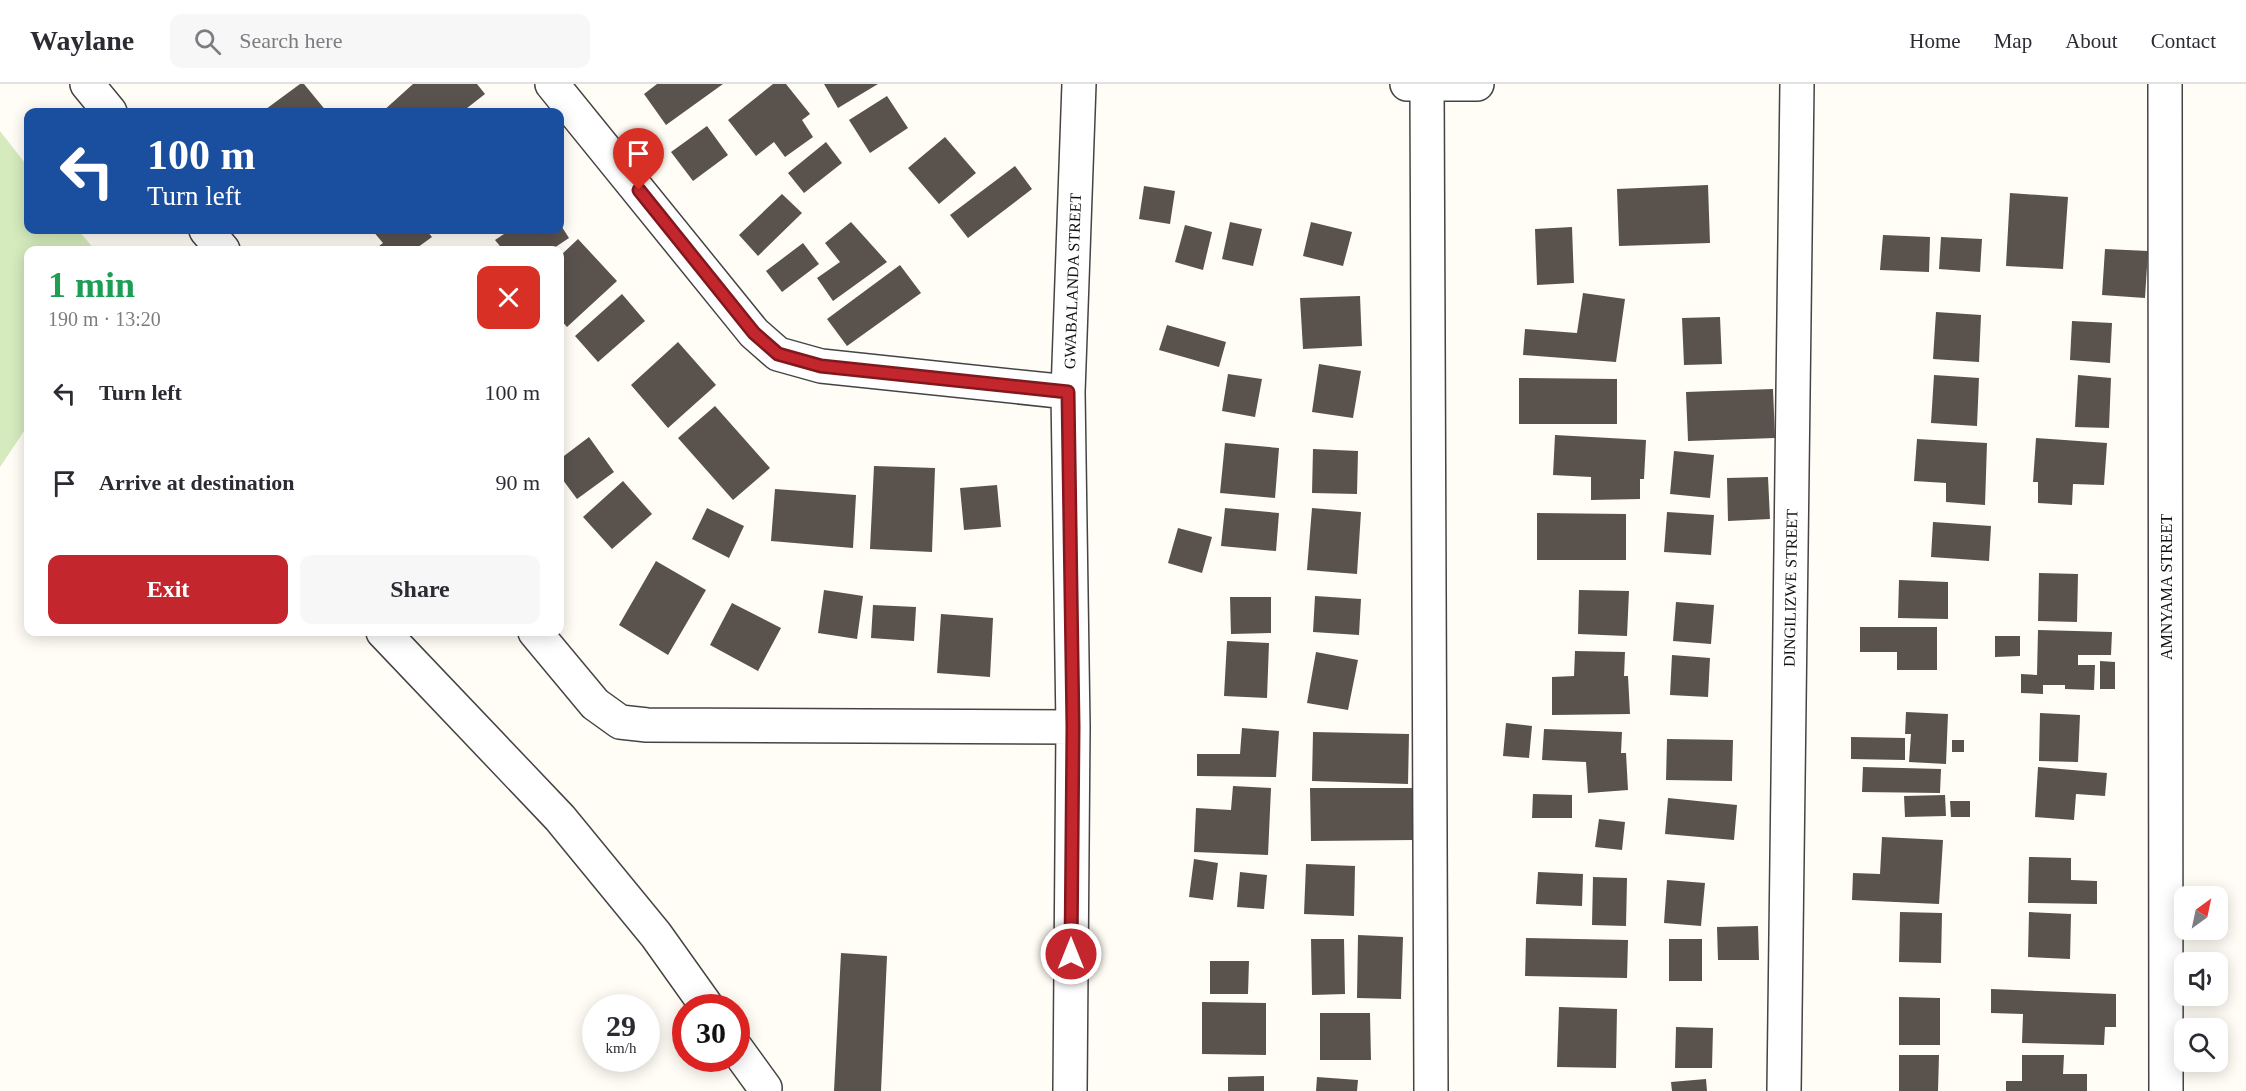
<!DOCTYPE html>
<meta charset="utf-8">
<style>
:root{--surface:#fff;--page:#f7f7f7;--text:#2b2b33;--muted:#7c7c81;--line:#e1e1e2;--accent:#c4262e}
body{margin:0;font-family:"Times New Roman",serif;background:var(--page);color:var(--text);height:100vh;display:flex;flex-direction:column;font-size:22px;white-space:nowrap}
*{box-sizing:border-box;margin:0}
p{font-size:20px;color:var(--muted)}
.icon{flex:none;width:33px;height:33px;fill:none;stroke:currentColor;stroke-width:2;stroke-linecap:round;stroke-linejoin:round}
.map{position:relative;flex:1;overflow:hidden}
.panel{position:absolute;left:24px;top:162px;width:540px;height:390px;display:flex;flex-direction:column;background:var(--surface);border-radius:12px;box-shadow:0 3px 15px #0003}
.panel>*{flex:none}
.guide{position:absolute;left:24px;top:24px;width:540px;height:126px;border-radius:12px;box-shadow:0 3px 15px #0003;background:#1a4fa0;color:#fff;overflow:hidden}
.needle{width:39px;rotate:33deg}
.fabs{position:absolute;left:2174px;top:802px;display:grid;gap:12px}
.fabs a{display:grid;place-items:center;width:54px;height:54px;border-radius:12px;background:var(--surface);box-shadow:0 3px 15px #0003;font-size:30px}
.speed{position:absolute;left:582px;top:910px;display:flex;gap:12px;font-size:30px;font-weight:700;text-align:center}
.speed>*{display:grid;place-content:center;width:78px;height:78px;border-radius:50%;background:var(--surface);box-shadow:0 3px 15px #0003;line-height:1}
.speed small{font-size:15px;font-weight:400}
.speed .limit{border:9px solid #d22;background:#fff;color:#111}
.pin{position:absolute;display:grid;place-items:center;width:51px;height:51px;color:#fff;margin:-62px -26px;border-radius:50% 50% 50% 0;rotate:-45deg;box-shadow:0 0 6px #0007}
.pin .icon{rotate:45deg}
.me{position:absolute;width:66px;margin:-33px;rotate:0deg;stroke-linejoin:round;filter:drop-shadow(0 0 4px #0008)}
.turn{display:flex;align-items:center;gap:21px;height:126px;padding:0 24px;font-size:27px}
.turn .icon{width:78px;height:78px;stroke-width:2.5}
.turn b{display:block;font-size:42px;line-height:51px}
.round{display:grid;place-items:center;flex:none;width:63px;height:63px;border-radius:12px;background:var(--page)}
.headline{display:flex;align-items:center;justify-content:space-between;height:102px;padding:0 24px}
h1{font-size:36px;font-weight:700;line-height:45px;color:#1e9e55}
.button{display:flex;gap:12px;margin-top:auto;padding:12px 24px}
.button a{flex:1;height:69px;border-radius:12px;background:var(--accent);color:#fff;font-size:24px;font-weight:700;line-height:69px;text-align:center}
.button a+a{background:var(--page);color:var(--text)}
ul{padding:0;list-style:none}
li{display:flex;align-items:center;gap:18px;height:90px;padding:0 24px}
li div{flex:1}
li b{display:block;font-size:22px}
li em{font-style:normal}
header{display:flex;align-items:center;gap:36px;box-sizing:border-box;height:84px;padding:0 30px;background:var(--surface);border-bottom:2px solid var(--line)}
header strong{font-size:28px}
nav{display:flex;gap:33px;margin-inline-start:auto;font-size:21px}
.search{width:420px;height:54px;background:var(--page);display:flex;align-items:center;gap:15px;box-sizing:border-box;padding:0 21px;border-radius:12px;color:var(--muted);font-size:22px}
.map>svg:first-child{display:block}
.green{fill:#d5ebbd}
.building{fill:#5a524d}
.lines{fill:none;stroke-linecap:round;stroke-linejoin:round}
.minor-casing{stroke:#444;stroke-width:36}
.minor{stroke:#fff;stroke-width:33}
.route-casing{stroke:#7f191e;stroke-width:15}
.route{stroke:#c4262e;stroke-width:10}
.labels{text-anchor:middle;stroke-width:6;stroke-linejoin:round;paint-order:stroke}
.street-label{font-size:16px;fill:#111;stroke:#fff}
</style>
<header>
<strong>Waylane</strong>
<div class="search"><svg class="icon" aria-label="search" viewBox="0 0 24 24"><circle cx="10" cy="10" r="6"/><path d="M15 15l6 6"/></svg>Search here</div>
<nav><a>Home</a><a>Map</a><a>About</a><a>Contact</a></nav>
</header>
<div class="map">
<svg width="2246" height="1007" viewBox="0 0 2246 1007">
<rect width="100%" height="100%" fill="#fffdf5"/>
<path class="green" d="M0 47 28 83V146H78L95 166H28V341L0 383Z"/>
<path class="building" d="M300 0H304L327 28H262Z
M413 0H477L485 10 462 28H382Z
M657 0H723L666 41 644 10Z
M773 0H786L810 30 802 36 813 53 785 73 774 58 756 72 728 36Z
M824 0H878L838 24Z
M887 12 908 44 870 69 849 36Z
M707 42 728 71 693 97 671 68Z
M945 53 976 89 939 120 908 84Z
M826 58 842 79 804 109 788 89Z
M1015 82 1032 105 968 154 950 131Z
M1708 101 1710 159 1619 162 1617 105Z
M1144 102 1175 107 1170 140 1139 135Z
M2010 109 2068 113 2063 185 2006 182Z
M782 110 802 129 758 172 739 151Z
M851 138 887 178 833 217 817 194 840 178 825 159Z
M1230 138 1262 145 1253 182 1222 175Z
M1311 138 1352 148 1343 182 1303 172Z
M560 140 569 154 551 166H503L495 156 510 146H560Z
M1185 141 1212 148 1203 186 1175 178Z
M1572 143 1574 199 1537 201 1535 145Z
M372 146H426L432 153 414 166H374L383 159Z
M1883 151 1930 153 1929 188 1880 186Z
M1941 153 1982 155 1980 188 1939 185Z
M578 155 617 197 567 243 560 235V172Z
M803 159 819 180 782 208 766 187Z
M2105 165 2148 167 2145 214 2102 211Z
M900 181 921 209 847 262 827 235Z
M1583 209 1625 215 1616 278 1523 271 1525 245 1577 249Z
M622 210 645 237 598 278 575 252Z
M1360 212 1362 262 1303 265 1300 214Z
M1936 228 1981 231 1979 278 1933 275Z
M1720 233 1722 280 1684 281 1682 234Z
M2072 237 2112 239 2110 279 2070 276Z
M1167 241 1226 258 1219 283 1159 266Z
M678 258 716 301 668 344 631 301Z
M1319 280 1361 287 1353 334 1312 328Z
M1228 290 1262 295 1255 333 1222 327Z
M1934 291 1979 294 1977 342 1931 339Z
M2078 291 2111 294 2109 344 2075 343Z
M1519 294 1617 295V340H1519Z
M1773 305 1775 354 1688 357 1686 308Z
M715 322 770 384 733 416 678 354Z
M1555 351 1646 356 1644 395H1640V415L1591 416V393L1553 391Z
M589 353 614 388 577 415 560 392V375Z
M2036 354 2107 359 2104 401 2073 400 2072 421 2038 419V398H2033Z
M1917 355 1987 359 1985 421 1946 418V399L1914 397Z
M1225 359 1279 364 1275 414 1220 409Z
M1313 365 1358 367 1357 410 1312 409Z
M1674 367 1714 371 1710 414 1670 410Z
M874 382 935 384 932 468 870 465Z
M1768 393 1770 435 1728 437 1727 394Z
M623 397 652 430 612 465 583 433Z
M997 401 1001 443 964 446 960 404Z
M775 405 856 411 853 464 771 457Z
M707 424 744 442 729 474 692 455Z
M1225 424 1279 429 1276 467 1221 462Z
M1312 424 1361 428 1357 490 1307 486Z
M1667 428 1714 431 1711 471 1664 468Z
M1537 429 1626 430V476H1537Z
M1933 438 1991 442 1989 477 1931 473Z
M1178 444 1212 453 1202 489 1168 479Z
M656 477 706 506 668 571 619 541Z
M2039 489 2078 490 2077 538 2038 537Z
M1899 496 1948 498V535L1898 534Z
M824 506 863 512 857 555 818 549Z
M1579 506 1629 507 1627 552 1578 550Z
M1315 512 1361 515 1359 551 1313 548Z
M1230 513H1271V549L1231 550Z
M1676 518 1714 521 1711 560 1673 557Z
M732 519 781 544 758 587 710 561Z
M873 521 916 523 914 557 871 554Z
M941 530 993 534 990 593 937 589Z
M1860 543H1937V586H1897V568H1860Z
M2038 546 2112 548 2111 571H2078V581H2095L2094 606 2065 605V601H2043V610L2021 609V590L2037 591Z
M1995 552H2020V572L1995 573Z
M1227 557 1269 559 1267 614 1224 612Z
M1575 567 1625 568 1624 592H1628L1630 630 1552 631V593L1574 592Z
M1316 568 1358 576 1348 626 1307 619Z
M1672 571 1710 574 1708 613 1670 611Z
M2100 577 2115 578V605H2100Z
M1906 628 1948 630 1946 680 1909 678 1911 650H1905Z
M2040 629 2080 631 2078 678 2039 677Z
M1506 639 1532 642 1529 674 1503 672Z
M1242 644 1279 647 1276 693 1197 692V670H1240Z
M1544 645 1622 648 1621 669H1626L1628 706 1588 709 1586 678 1542 676Z
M1313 648 1409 650 1408 700 1312 697Z
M1851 653 1905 654V676L1851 675Z
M1667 655 1733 656 1732 697 1666 696Z
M1952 656H1964V668H1952Z
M1863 683 1941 685 1940 709 1862 708Z
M2038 683 2107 689 2105 712 2076 710 2074 736 2035 733Z
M1233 702 1271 704 1268 771 1194 768 1196 724 1231 726Z
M1310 704H1413L1414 756 1311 757Z
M1533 710 1572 711V734H1532Z
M1945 711 1946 732 1905 733 1904 712Z
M1668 714 1737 721 1734 756 1665 750Z
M1950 717H1970V733H1951Z
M1599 735 1625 738 1622 766 1595 763Z
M1882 753 1943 756 1939 820 1852 816 1853 789 1880 790Z
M2029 773 2071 774V796L2097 797V820L2028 819Z
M1194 775 1218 779 1213 816 1189 813Z
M1306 780 1355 782 1354 832 1304 830Z
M1240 788 1267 791 1264 825 1237 823Z
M1538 788 1583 790 1582 822 1536 820Z
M1593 793 1627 794 1626 842 1592 841Z
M1667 796 1705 799 1701 842 1664 839Z
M1900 828 1942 829 1941 879 1899 878Z
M2029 828 2071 830 2070 875 2028 873Z
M1758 842 1759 876H1718L1717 843Z
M1358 851 1403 853 1401 915 1357 914Z
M1526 854 1628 856 1627 894 1525 892Z
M1311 855H1344L1345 910 1312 911Z
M1669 855H1702V897H1669Z
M841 869 887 872 881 1007H834Z
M1210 877H1249L1248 910H1210Z
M1991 905 2116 910V943H2105L2104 961 2022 959 2023 930 1991 929Z
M1899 913 1940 914V961H1899Z
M1202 918 1266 919V971L1202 970Z
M1559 923 1617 925 1616 984 1557 983Z
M1320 929H1370L1371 976H1320Z
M1676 943 1713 944 1712 984H1675Z
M1899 971H1939L1938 1007H1899Z
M2022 971H2064L2063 990H2087V1007H2006V997H2022Z
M1264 992V1007H1228V993Z
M1317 993 1358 996 1357 1007H1316Z
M1706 995 1707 1007H1672L1671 998Z"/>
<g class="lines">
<g class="minor-casing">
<path id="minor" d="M87 0 110 28
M552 0 754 249 778 270 821 282 1068 308
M1407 0H1477
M1427 0 1431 1007
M2165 0 2166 1007
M206 146 223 166
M383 548 560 734 656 851 708 924
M535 548 595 620 620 638 647 641 1073 643
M736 964 765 1004
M1070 1007 1073 643 1068 308 1079 0
M1784 1007 1797 0"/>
</g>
<use href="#minor" class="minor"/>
</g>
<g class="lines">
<g class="route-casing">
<path id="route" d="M639 106 754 249 778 270 821 282 1068 308 1073 643 1071 870"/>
</g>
<use href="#route" class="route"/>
</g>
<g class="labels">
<g class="street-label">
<text transform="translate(1072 197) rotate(-88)" y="6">GWABALANDA STREET</text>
<text transform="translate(2166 503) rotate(-90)" y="6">AMNYAMA STREET</text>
<text transform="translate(1790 504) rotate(-89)" y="6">DINGILIZWE STREET</text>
</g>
</g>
</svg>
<div class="fabs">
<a><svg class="needle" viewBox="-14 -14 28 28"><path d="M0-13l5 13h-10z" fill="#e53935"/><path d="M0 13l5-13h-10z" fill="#7c7c81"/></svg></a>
<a><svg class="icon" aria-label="sound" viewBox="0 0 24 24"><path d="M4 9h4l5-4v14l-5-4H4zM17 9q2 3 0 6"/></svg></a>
<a><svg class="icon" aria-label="search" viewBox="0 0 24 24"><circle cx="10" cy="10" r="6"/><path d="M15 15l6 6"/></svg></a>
</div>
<div class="speed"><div>29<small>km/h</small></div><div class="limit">30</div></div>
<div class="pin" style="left:639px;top:106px;background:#d93025"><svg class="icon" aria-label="arrive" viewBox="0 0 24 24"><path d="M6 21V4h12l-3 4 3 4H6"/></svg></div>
<svg class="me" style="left:1071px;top:870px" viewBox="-20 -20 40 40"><circle r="17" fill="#c4262e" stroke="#fff" stroke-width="3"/><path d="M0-11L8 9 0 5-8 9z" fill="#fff"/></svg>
<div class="guide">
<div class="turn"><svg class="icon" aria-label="left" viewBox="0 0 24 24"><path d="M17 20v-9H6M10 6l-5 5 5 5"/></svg><div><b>100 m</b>Turn left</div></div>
</div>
<section class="panel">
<div class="headline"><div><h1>1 min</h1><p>190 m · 13:20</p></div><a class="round" style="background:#d93025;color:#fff"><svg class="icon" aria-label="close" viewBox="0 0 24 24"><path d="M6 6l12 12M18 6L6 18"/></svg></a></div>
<ul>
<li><svg class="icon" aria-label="left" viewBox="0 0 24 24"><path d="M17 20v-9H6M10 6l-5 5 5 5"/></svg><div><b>Turn left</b></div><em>100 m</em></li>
<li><svg class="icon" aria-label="arrive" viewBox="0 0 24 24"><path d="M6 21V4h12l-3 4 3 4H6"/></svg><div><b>Arrive at destination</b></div><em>90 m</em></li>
</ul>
<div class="button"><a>Exit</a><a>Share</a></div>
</section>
</div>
